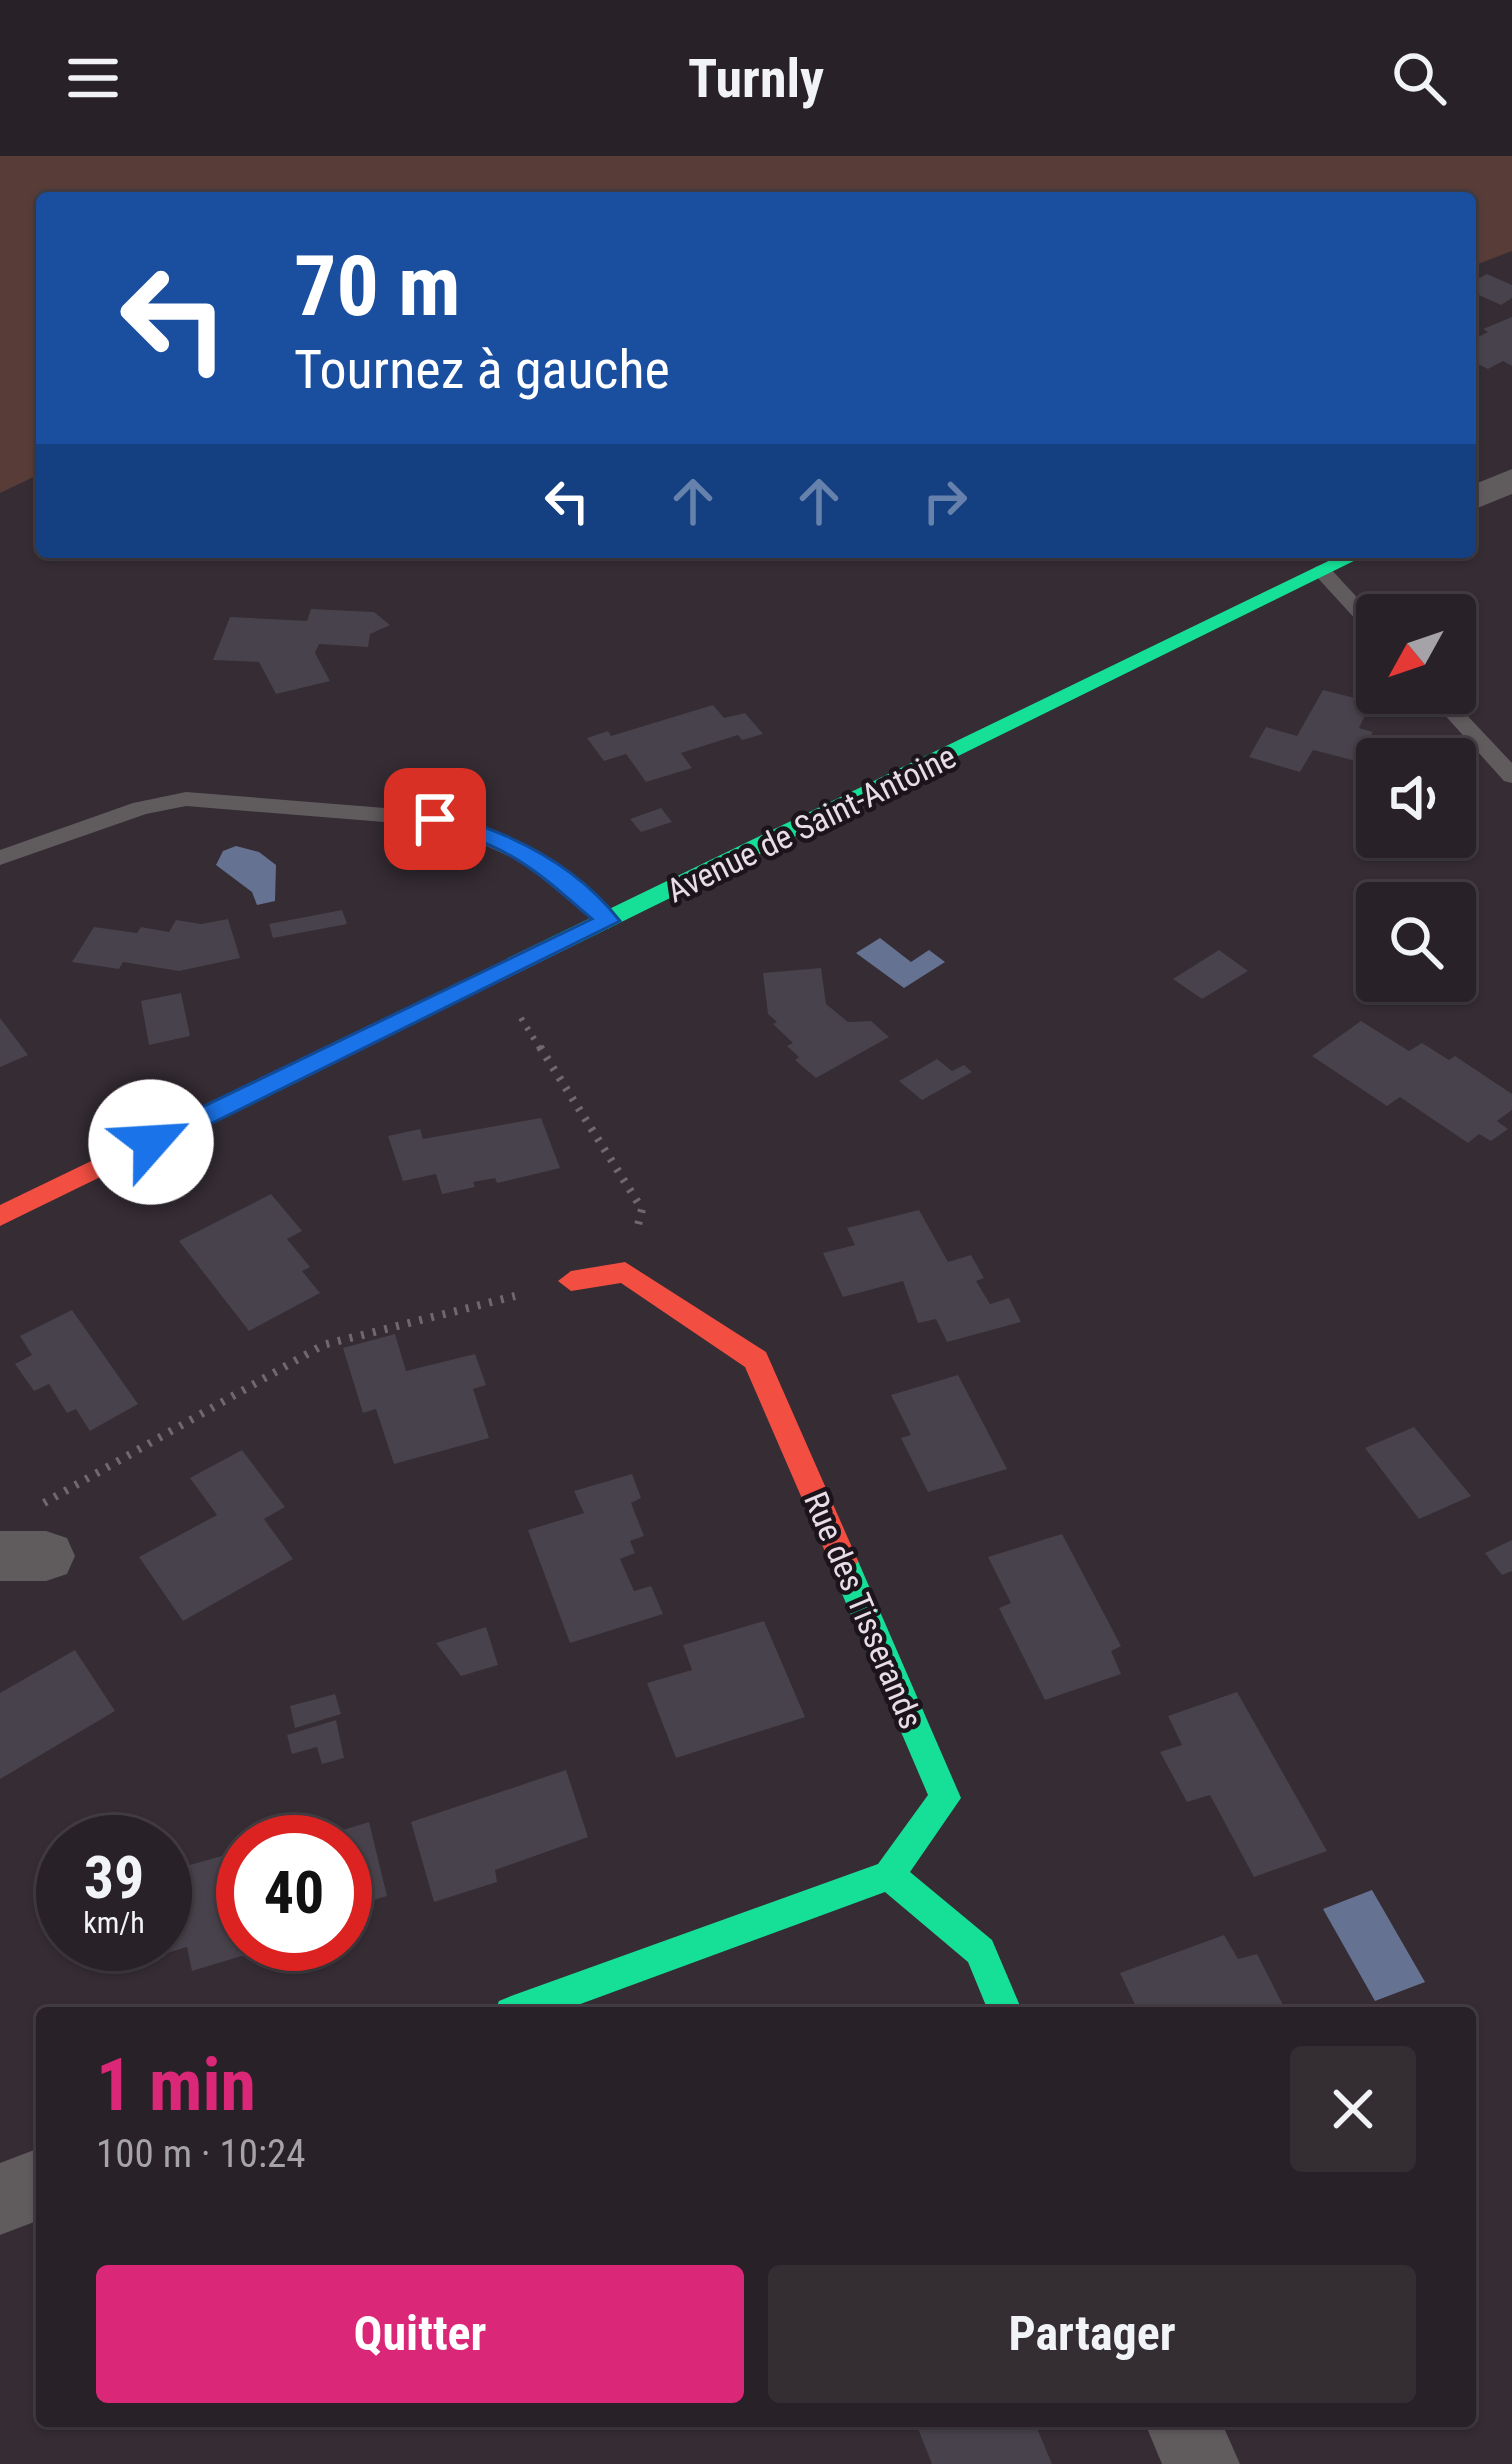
<!DOCTYPE html>
<html lang="fr">
<meta charset="utf-8">
<style>
:root{--surface:#282127;--page:#342e33;--text:#f1f3f6;--muted:#a5a3a7;--line:#443e44;--accent:#db2777}
body{margin:0;font-family:"Roboto Condensed",sans-serif;background:var(--page);color:var(--text);height:100vh;display:flex;flex-direction:column;font-size:45px;white-space:nowrap}
*{box-sizing:border-box;margin:0}
p{font-size:39px;color:var(--muted)}
.icon{flex:none;width:66px;height:66px;fill:none;stroke:currentColor;stroke-width:2;stroke-linecap:round;stroke-linejoin:round}
.map{position:relative;flex:1;overflow:hidden}
.sheet{position:absolute;left:36px;top:1851px;width:1440px;height:420px;display:flex;flex-direction:column;background:var(--surface);border-radius:12px;box-shadow:0 3px 9px #0004,0 0 0 3px var(--line)}
.sheet>*{flex:none}
.hud{position:absolute;left:36px;top:36px;width:1440px;height:366px;border-radius:12px;box-shadow:0 3px 9px #0004,0 0 0 3px var(--line);background:#1a4fa0;color:#fff;overflow:hidden}
.needle{width:78px;rotate:230deg}
.controls{position:absolute;left:1356px;top:438px;display:grid;gap:24px}
.controls a{display:grid;place-items:center;width:120px;height:120px;border-radius:12px;background:var(--surface);box-shadow:0 3px 9px #0004,0 0 0 3px var(--line);font-size:60px}
.speed{position:absolute;left:36px;top:1659px;display:flex;gap:24px;font-size:60px;font-weight:700;text-align:center}
.speed>*{display:grid;place-content:center;width:156px;height:156px;border-radius:50%;background:var(--surface);box-shadow:0 3px 9px #0004,0 0 0 3px var(--line);line-height:1}
.speed small{font-size:30px;font-weight:400}
.speed .limit{border:18px solid #d22;background:#fff;color:#111}
.pin{position:absolute;display:grid;place-items:center;width:102px;height:102px;color:#fff;margin:-51px;border-radius:24px;box-shadow:0 6px 18px #0006}
.me{position:absolute;width:132px;margin:-66px;rotate:64deg;stroke-linejoin:round;filter:drop-shadow(0 0 9px #0008)}
.turn{display:flex;align-items:center;gap:42px;height:252px;padding:0 60px;font-size:54px}
.turn .icon{width:156px;height:156px;stroke-width:2.5}
.turn b{display:block;font-size:84px;line-height:102px}
.lanes{display:flex;align-items:center;height:114px;padding:0 60px;background:#0003;justify-content:center;gap:60px;direction:ltr}
.lanes .off{opacity:.35}
.round{display:grid;place-items:center;flex:none;width:126px;height:126px;border-radius:12px;background:var(--page)}
.head{display:flex;align-items:center;justify-content:space-between;height:204px;padding:0 60px}
h1{font-size:72px;font-weight:700;line-height:90px;color:var(--accent)}
.action{display:flex;gap:24px;margin-top:auto;padding:24px 60px}
.action a{flex:1;height:138px;border-radius:12px;background:var(--accent);color:#fff;font-size:48px;font-weight:700;line-height:138px;text-align:center}
.action a+a{background:var(--page);color:var(--text)}
header{display:flex;justify-content:space-between;align-items:center;height:156px;padding:0 60px;background:var(--surface);font-size:54px;font-weight:700}
.map>svg:first-child{display:block}
.green{fill:#583c38}
.water{fill:#667292}
.building{fill:#47424b}
.lines{fill:none;stroke-linecap:round;stroke-linejoin:round}
.path-far1{stroke:#6f696c;stroke-width:6;stroke-dasharray:3 8;stroke-linecap:butt}
.path{stroke:#6f696c;stroke-width:8;stroke-dasharray:3 9;stroke-linecap:butt}
.lane{fill:#605b5d;fill-rule:evenodd}
.street{fill:#605b5d;fill-rule:evenodd}
.fast{fill:#16e098;fill-rule:evenodd}
.jam{fill:#f24e42;fill-rule:evenodd}
.route{fill:#1a73e8;stroke:#114b97;stroke-width:3}
.labels{text-anchor:middle;stroke-width:9;stroke-linejoin:round;paint-order:stroke}
.street-label{font-size:33px;fill:#e8dce6;stroke:#1b141b}
</style>
<header><svg class="icon" aria-label="menu" viewBox="0 0 24 24"><path d="M4 6h16M4 12h16M4 18h16"/></svg>Turnly<svg class="icon" aria-label="search" viewBox="0 0 24 24"><circle cx="10" cy="10" r="6"/><path d="M15 15l6 6"/></svg></header>
<div class="map">
<svg width="1512" height="2308" viewBox="0 0 1512 2308">
<rect width="100%" height="100%" fill="#352c34"/>
<path class="green" d="M0 0H1512V95L1470 111V42H42V317L0 337Z"/>
<path class="water" d="M236 690 259 696 276 709 275 745 257 749 252 736 216 709 223 695Z
M880 782 911 806 929 794 945 806 904 832 856 797Z
M1372 1734 1425 1826 1375 1845 1323 1753Z"/>
<path class="building" d="M1487 118 1512 129V142L1501 149 1470 135V127Z
M1512 161V210L1503 205 1488 213 1470 204V185L1488 176 1483 173Z
M311 453 374 456 390 469 370 478 368 491 319 488 315 497 330 525 276 538 259 506 213 504 230 461 307 465Z
M1323 534 1371 546 1359 572 1373 576 1356 605 1313 594 1300 616 1249 601 1266 571 1297 580Z
M713 549 724 562 745 557 763 578 742 584 738 579 681 597 692 612 646 626 626 598 604 605 587 582 608 575 611 580Z
M661 652 672 666 641 676 630 663Z
M342 754 347 768 273 782 269 768Z
M228 763 240 802 179 815 123 806 119 813 72 806 94 771 137 777 141 771 169 776 176 764 201 768Z
M1219 794 1248 815 1202 843 1173 823Z
M821 812 826 848 848 866 871 865 889 881 816 922 795 904 799 901 787 890 793 887 773 868 777 866 768 858 763 817Z
M181 837 190 880 149 889 141 845Z
M0 862 28 899 0 911Z
M1361 865 1409 895 1422 887 1449 904 1455 900 1512 938V954L1497 965 1508 973 1491 985 1479 978 1468 987 1400 941 1387 950 1312 900Z
M937 903 952 915 964 909 972 916 922 944 899 925Z
M541 962 560 1012 497 1027 495 1022 473 1026 475 1031 442 1038 436 1018 403 1025 388 980 420 973 423 983Z
M271 1038 302 1075 287 1083 310 1111 302 1115 320 1137 249 1175 179 1085Z
M919 1054 948 1106 971 1099 984 1122 976 1125 990 1148 1009 1142 1021 1166 947 1186 936 1163 918 1167 903 1125 843 1141 823 1097 855 1089 847 1072Z
M72 1154 138 1248 90 1275 76 1253 67 1257 49 1228 34 1235 15 1208 32 1199 20 1180Z
M395 1178 406 1215 475 1198 486 1229 473 1233 489 1282 394 1308 376 1253 363 1257 343 1192Z
M958 1219 1007 1313 928 1336 901 1282 911 1279 891 1239Z
M1414 1271 1471 1340 1419 1363 1365 1292Z
M242 1294 285 1351 264 1363 293 1403 183 1465 139 1401 217 1359 190 1322Z
M632 1318 641 1342 631 1347 644 1380 630 1385 635 1397 620 1403 634 1435 651 1430 663 1458 570 1487 528 1374 584 1357 574 1335Z
M1062 1378 1121 1490 1111 1495 1121 1518 1045 1544 999 1452 1011 1447 988 1401Z
M1512 1384V1415L1502 1419 1485 1397Z
M764 1465 805 1561 676 1602 647 1527 692 1514 683 1489Z
M486 1471 498 1509 461 1520 436 1487Z
M75 1494 115 1555 0 1623V1537Z
M1237 1536 1327 1695 1254 1721 1210 1639 1187 1646 1160 1596 1182 1589 1168 1560Z
M335 1538 341 1558 295 1572 290 1550Z
M336 1564 344 1602 322 1608 317 1591 292 1598 287 1579Z
M566 1614 588 1681 495 1714 497 1726 434 1746 411 1666Z
M369 1666 387 1740 345 1753V1686L307 1685Z
M243 1694 240 1775 245 1799 192 1815 187 1791 157 1800 155 1788H165V1716Z
M1224 1779 1238 1803 1257 1798 1287 1857H1139L1120 1817Z
M915 2265H1034L1052 2308H932Z"/>
<g class="lines">
<path class="path-far1" d="M521 862 541 894"/>
<path class="path" d="M540 891 642 1053 638 1069
M44 1347 323 1189 515 1140"/>
<path class="lane" d="M1322 409 1329 411 1377 463V481L1370 479 1315 419V411Z
M1425 537H1446L1512 607V627L1504 625Z
M186 636 435 656C504 674 575 706 620 765L608 773 600 770 522 706 455 676 434 670 186 650 146 658 0 709V694L133 647Z"/>
<path class="street" d="M1512 313V338L1470 355V330Z
M0 1375H46L67 1382 75 1400 67 1418 46 1425H0Z
M42 1991V2063L0 2079V2007Z
M1144 2265H1221L1240 2308H1162Z"/>
<path class="fast" d="M1347 396H1372L524 814H508L504 808 508 802Z
M843 1392 853 1396 858 1405 961 1642 910 1716 992 1784 1023 1857H989L968 1806 885 1736 556 1857H494L499 1845 511 1840 878 1708 928 1639 828 1405 833 1396Z"/>
<path class="jam" d="M516 800 528 808 524 814 0 1070V1049Z
M625 1106 766 1196 858 1405 853 1414 843 1418 833 1414 745 1211 621 1127 571 1135 558 1125 571 1115Z"/>
</g>
<path class="route" d="M435 656C506 674 574 706 620 765L160 993H142L138 986 142 980 592 763C531 710 508 689 427 668L424 663Z"/>
<g class="labels">
<g class="street-label">
<text transform="translate(811 667) rotate(-26)" y="12">Avenue de Saint-Antoine</text>
<text transform="translate(864 1454) rotate(67)" y="12">Rue des Tisserands</text>
</g>
</g>
</svg>
<div class="controls">
<a><svg class="needle" viewBox="-14 -14 28 28"><path d="M0-13l5 13h-10z" fill="#e53935"/><path d="M0 13l5-13h-10z" fill="#a5a3a7"/></svg></a>
<a><svg class="icon" aria-label="sound" viewBox="0 0 24 24"><path d="M4 9h4l5-4v14l-5-4H4zM17 9q2 3 0 6"/></svg></a>
<a><svg class="icon" aria-label="search" viewBox="0 0 24 24"><circle cx="10" cy="10" r="6"/><path d="M15 15l6 6"/></svg></a>
</div>
<div class="speed"><div>39<small>km/h</small></div><div class="limit">40</div></div>
<div class="pin" style="left:435px;top:663px;background:#d93025"><svg class="icon" aria-label="arrive" viewBox="0 0 24 24"><path d="M6 21V4h12l-3 4 3 4H6"/></svg></div>
<svg class="me" style="left:151px;top:986px" viewBox="-20 -20 40 40"><circle r="19" fill="#fff"/><path d="M0-13L10 11 0 6-10 11z" fill="#1a73e8"/></svg>
<div class="hud">
<div class="turn"><svg class="icon" aria-label="left" viewBox="0 0 24 24"><path d="M17 20v-9H6M10 6l-5 5 5 5"/></svg><div><b>70 m</b>Tournez à gauche</div></div>
<div class="lanes"><svg class="icon" aria-label="left" viewBox="0 0 24 24"><path d="M17 20v-9H6M10 6l-5 5 5 5"/></svg><svg class="icon off" aria-label="ahead" viewBox="0 0 24 24"><path d="M12 20V5M6 11l6-6 6 6"/></svg><svg class="icon off" aria-label="ahead" viewBox="0 0 24 24"><path d="M12 20V5M6 11l6-6 6 6"/></svg><svg class="icon off" aria-label="right" viewBox="0 0 24 24"><path d="M7 20v-9h11M14 6l5 5-5 5"/></svg></div>
</div>
<section class="sheet">
<div class="head"><div><h1>1 min</h1><p>100 m · 10:24</p></div><a class="round"><svg class="icon" aria-label="close" viewBox="0 0 24 24"><path d="M6 6l12 12M18 6L6 18"/></svg></a></div>
<div class="action"><a>Quitter</a><a>Partager</a></div>
</section>
</div>
